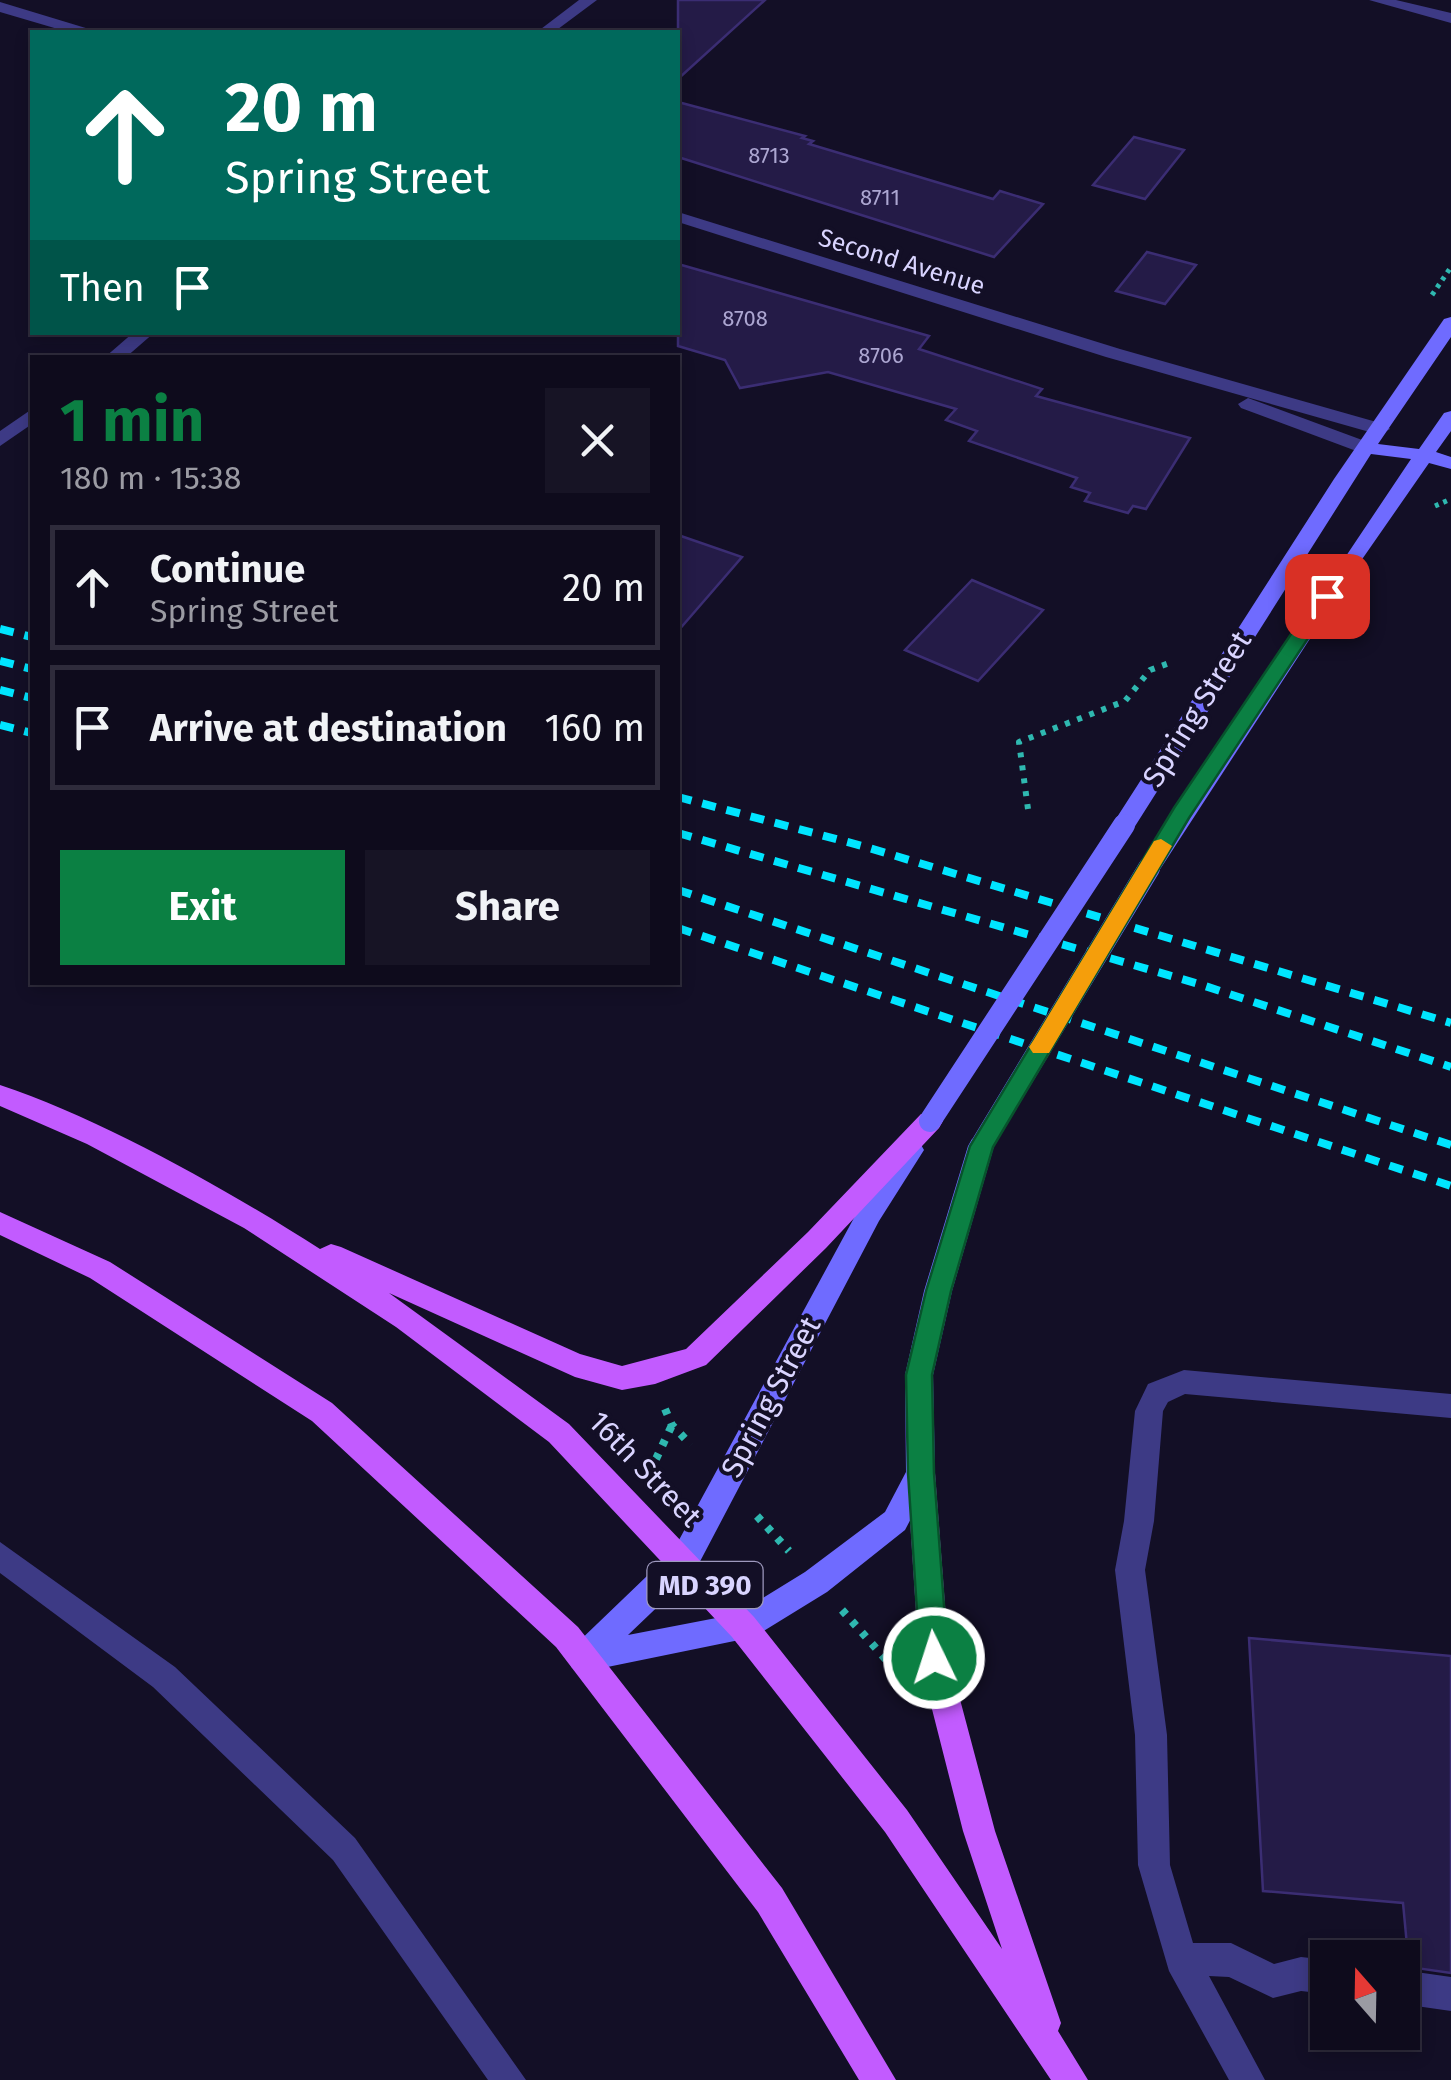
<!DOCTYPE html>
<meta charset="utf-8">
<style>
:root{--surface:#0e0b1c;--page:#171425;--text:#f1f3f6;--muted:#9b9ba3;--line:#2e2b3b;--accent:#0b8043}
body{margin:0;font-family:"Fira Sans",sans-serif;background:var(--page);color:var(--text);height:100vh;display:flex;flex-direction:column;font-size:38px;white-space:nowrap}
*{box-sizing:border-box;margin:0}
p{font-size:32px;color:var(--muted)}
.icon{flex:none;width:55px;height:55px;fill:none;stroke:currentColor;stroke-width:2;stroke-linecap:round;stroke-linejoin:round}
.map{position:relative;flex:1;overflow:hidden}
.drawer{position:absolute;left:30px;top:355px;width:650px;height:630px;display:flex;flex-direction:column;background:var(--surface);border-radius:0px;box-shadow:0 5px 15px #0003,0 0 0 2px var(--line)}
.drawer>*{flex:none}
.guide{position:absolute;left:30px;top:30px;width:650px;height:305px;border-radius:0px;box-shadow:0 5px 15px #0003,0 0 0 2px var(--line);background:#00695c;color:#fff;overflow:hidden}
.needle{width:65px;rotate:340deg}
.controls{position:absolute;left:1310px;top:1940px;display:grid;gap:20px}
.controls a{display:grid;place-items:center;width:110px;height:110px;border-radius:0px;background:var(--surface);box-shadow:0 5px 15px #0003,0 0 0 2px var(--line);font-size:50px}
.pin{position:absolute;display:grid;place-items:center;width:85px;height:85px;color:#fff;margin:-42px;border-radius:20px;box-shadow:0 5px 15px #0006}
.me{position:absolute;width:110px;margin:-55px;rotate:356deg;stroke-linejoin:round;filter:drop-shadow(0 0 8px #0008)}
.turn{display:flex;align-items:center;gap:35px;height:210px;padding:0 30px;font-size:45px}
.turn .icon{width:130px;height:130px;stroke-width:2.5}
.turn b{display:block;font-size:70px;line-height:85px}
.then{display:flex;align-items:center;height:95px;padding:0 30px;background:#0003;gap:20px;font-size:38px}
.round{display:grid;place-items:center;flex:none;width:105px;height:105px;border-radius:0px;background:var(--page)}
.head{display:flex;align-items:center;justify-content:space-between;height:170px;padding:0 30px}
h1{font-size:60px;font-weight:700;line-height:75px;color:var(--accent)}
.button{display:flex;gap:20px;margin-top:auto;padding:20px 30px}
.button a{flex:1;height:115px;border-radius:0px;background:var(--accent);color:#fff;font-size:40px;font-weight:700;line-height:115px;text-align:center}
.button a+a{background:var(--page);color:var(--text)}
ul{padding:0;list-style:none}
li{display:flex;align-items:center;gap:30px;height:125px;margin:0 20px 15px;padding:0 10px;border:5px solid var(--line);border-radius:0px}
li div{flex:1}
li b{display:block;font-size:38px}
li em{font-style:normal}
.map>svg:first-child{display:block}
.building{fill:#241b47;stroke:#3b2d73;stroke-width:2.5}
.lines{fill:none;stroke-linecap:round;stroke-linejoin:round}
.path-far2{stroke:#2fb8b0;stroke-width:5;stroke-dasharray:4 5;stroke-linecap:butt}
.path-far1{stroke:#2fb8b0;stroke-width:6;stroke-dasharray:5 8;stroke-linecap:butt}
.path{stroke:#2fb8b0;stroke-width:8;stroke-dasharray:6 9;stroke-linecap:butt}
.lane{fill:#3d3a85;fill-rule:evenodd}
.street{fill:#3d3a85;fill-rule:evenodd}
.secondary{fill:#6f6bff;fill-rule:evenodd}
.primary{fill:#c25bff;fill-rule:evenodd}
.rail{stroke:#00e5ff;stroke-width:8;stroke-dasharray:14 11;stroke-linecap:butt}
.secondary-bridge{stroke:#6f6bff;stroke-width:22}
.route{fill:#0b8043;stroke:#07532c;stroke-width:2.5}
.slow{fill:#f59e0b}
.labels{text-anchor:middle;stroke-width:8;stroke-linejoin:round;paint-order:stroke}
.far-number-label{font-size:22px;fill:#aca6d1}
.far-street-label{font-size:25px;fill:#d9d4ff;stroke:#130f26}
.shield{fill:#130f26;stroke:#9e99be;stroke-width:2.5}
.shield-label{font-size:28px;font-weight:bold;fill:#d9d4ff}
.street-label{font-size:30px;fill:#d9d4ff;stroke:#130f26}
</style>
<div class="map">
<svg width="1451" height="2080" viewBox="0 0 1451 2080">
<rect width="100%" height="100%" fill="#130f26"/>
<path class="building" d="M678 0H765L678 79Z
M678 102 805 136 802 138 813 141 809 144 993 199 1000 191 1043 204 994 257 678 157Z
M1134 137 1184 150 1145 199 1093 185Z
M1147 252 1196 265 1165 304 1116 291Z
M678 264 929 336 919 349 1042 389 1036 396 1190 438 1146 509 1133 506 1128 513 1085 501 1090 493 1071 487 1077 478 969 441 977 431 946 420 956 409 828 372 740 388 725 360 678 346Z
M678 535 742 557 678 631Z
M972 580 1043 610 978 681 905 650Z
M1249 1638 1451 1656V1973L1409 1967 1403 1903 1263 1891Z"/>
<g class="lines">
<path class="path-far2" d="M1432 295 1451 267
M1435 506 1451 499"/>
<path class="path-far1" d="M1028 809 1019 742 1125 701 1150 670 1172 662"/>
<path class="path" d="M665 1409 672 1425 691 1445
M656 1459 672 1425
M757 1516 789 1551
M842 1610 888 1662"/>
<path class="lane" d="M1184 1370 1451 1394V1418L1185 1394 1168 1402 1163 1411 1154 1521 1145 1570 1167 1735 1170 1865 1193 1943H1231L1274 1964 1301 1957 1328 1960V1994L1301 1991 1273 1998 1229 1977 1209 1976 1265 2080H1229L1169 1971 1138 1865 1135 1735 1115 1570 1124 1521 1135 1411 1148 1384Z
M0 1542 175 1667 355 1838 526 2080H488L333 1860 153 1687 0 1573Z
M1402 1970 1451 1977V2011L1402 2004Z"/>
<path class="street" d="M579 0H597L554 32H537Z
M1369 0H1396L1451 13V23Z
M0 2 89 29 91 32H68L0 12Z
M678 212 1120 349 1387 425 1390 429 1380 435 1373 433 1106 357 678 222Z
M134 332H155L125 358H104Z
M1248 398 1373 444 1376 448 1366 454 1359 452 1241 408 1238 404Z
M32 409V424L0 446V431Z"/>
<path class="secondary" d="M1451 317V337L1378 444 1419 449 1444 413 1451 411V431L1436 452 1451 457V469L1429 463 1356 568 1157 874H1141L1137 868 1141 862 1411 459 1371 454 1132 831H1116L1112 825 1334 479 1444 319Z
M981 1136 990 1139 994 1146 952 1291 933 1375 935 1473 905 1530 827 1592 754 1637 583 1672 572 1668 568 1658 572 1648 673 1551 861 1205 902 1143 911 1140 920 1143 924 1150 879 1221 695 1571 628 1635 737 1614 805 1572 885 1512 906 1472 905 1375 924 1291 968 1146 972 1139Z"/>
<path class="primary" d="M0 1085C103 1119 229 1191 320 1249L331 1244 341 1247 580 1354 622 1366 686 1349 808 1232 921 1114H939L943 1121 939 1128 826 1248 706 1365 655 1384 622 1390 575 1377 389 1293 569 1424 754 1617 907 1810 1002 1949 963 1831 919 1658 907 1473 911 1464 921 1460 931 1464 935 1473 949 1658 995 1831 1061 2023 1058 2031 1088 2080H1051L885 1832 732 1637 549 1442 396 1327 244 1228 87 1144 0 1106Z
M0 1212 110 1262 332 1403 578 1627 782 1888 896 2080H859L758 1912 556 1647 312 1421 90 1278 0 1235Z"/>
<path class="rail" d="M0 629 32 637
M0 661 32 669
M0 690 32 698
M0 725 32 733
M678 797 866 847 1451 1023
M678 833 1199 984 1451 1067
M678 890 1451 1145
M678 928 1451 1186"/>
<path class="secondary-bridge" d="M930 1121 1124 825
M981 1146 1149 868"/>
</g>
<path class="route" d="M1327 589 1336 596 1189 818 993 1147 951 1291 932 1375 934 1473 948 1658 944 1667 934 1671 924 1667 920 1658 908 1473 906 1375 926 1291 970 1146 1174 808 1320 591Z"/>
<path class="slow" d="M1161 839 1172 846 1049 1053H1033L1029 1047 1033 1041 1154 841Z"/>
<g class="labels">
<g class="far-number-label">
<text x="769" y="163">8713</text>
<text x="880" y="205">8711</text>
<text x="745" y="326">8708</text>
<text x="881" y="363">8706</text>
</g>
<g class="far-street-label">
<text transform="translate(902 261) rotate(17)" y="9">Second Avenue</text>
</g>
<rect class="shield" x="647.5" y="1562" width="115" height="46" rx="8"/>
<g class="shield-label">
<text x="705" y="1595">MD 390</text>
</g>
<g class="street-label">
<text transform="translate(1197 709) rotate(-58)" y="10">Spring Street</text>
<text transform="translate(771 1397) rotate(-62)" y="10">Spring Street</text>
<text transform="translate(645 1469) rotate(46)" y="10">16th Street</text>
</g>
</g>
</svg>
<div class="controls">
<a><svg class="needle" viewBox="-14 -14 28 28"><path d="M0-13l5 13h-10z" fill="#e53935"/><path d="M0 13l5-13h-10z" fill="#9b9ba3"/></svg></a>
</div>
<div class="pin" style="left:1327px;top:596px;background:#d93025"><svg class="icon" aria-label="arrive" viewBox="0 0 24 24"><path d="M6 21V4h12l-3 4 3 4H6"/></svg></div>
<svg class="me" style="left:934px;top:1658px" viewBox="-20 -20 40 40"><circle r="17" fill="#0b8043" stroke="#fff" stroke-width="3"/><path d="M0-11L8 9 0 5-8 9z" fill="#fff"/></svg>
<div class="guide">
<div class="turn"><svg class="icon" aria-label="ahead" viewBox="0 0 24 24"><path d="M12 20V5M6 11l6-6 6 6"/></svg><div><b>20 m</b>Spring Street</div></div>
<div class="then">Then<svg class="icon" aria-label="arrive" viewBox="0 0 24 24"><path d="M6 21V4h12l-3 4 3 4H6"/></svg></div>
</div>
<section class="drawer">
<div class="head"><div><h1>1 min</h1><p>180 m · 15:38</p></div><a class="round"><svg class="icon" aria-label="close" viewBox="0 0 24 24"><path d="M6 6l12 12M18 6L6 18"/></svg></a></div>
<ul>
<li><svg class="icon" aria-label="ahead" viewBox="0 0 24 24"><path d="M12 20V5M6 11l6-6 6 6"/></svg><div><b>Continue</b><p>Spring Street</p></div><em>20 m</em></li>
<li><svg class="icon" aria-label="arrive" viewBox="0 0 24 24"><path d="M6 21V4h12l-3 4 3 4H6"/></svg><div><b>Arrive at destination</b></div><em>160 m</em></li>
</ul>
<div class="button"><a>Exit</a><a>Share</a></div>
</section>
</div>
